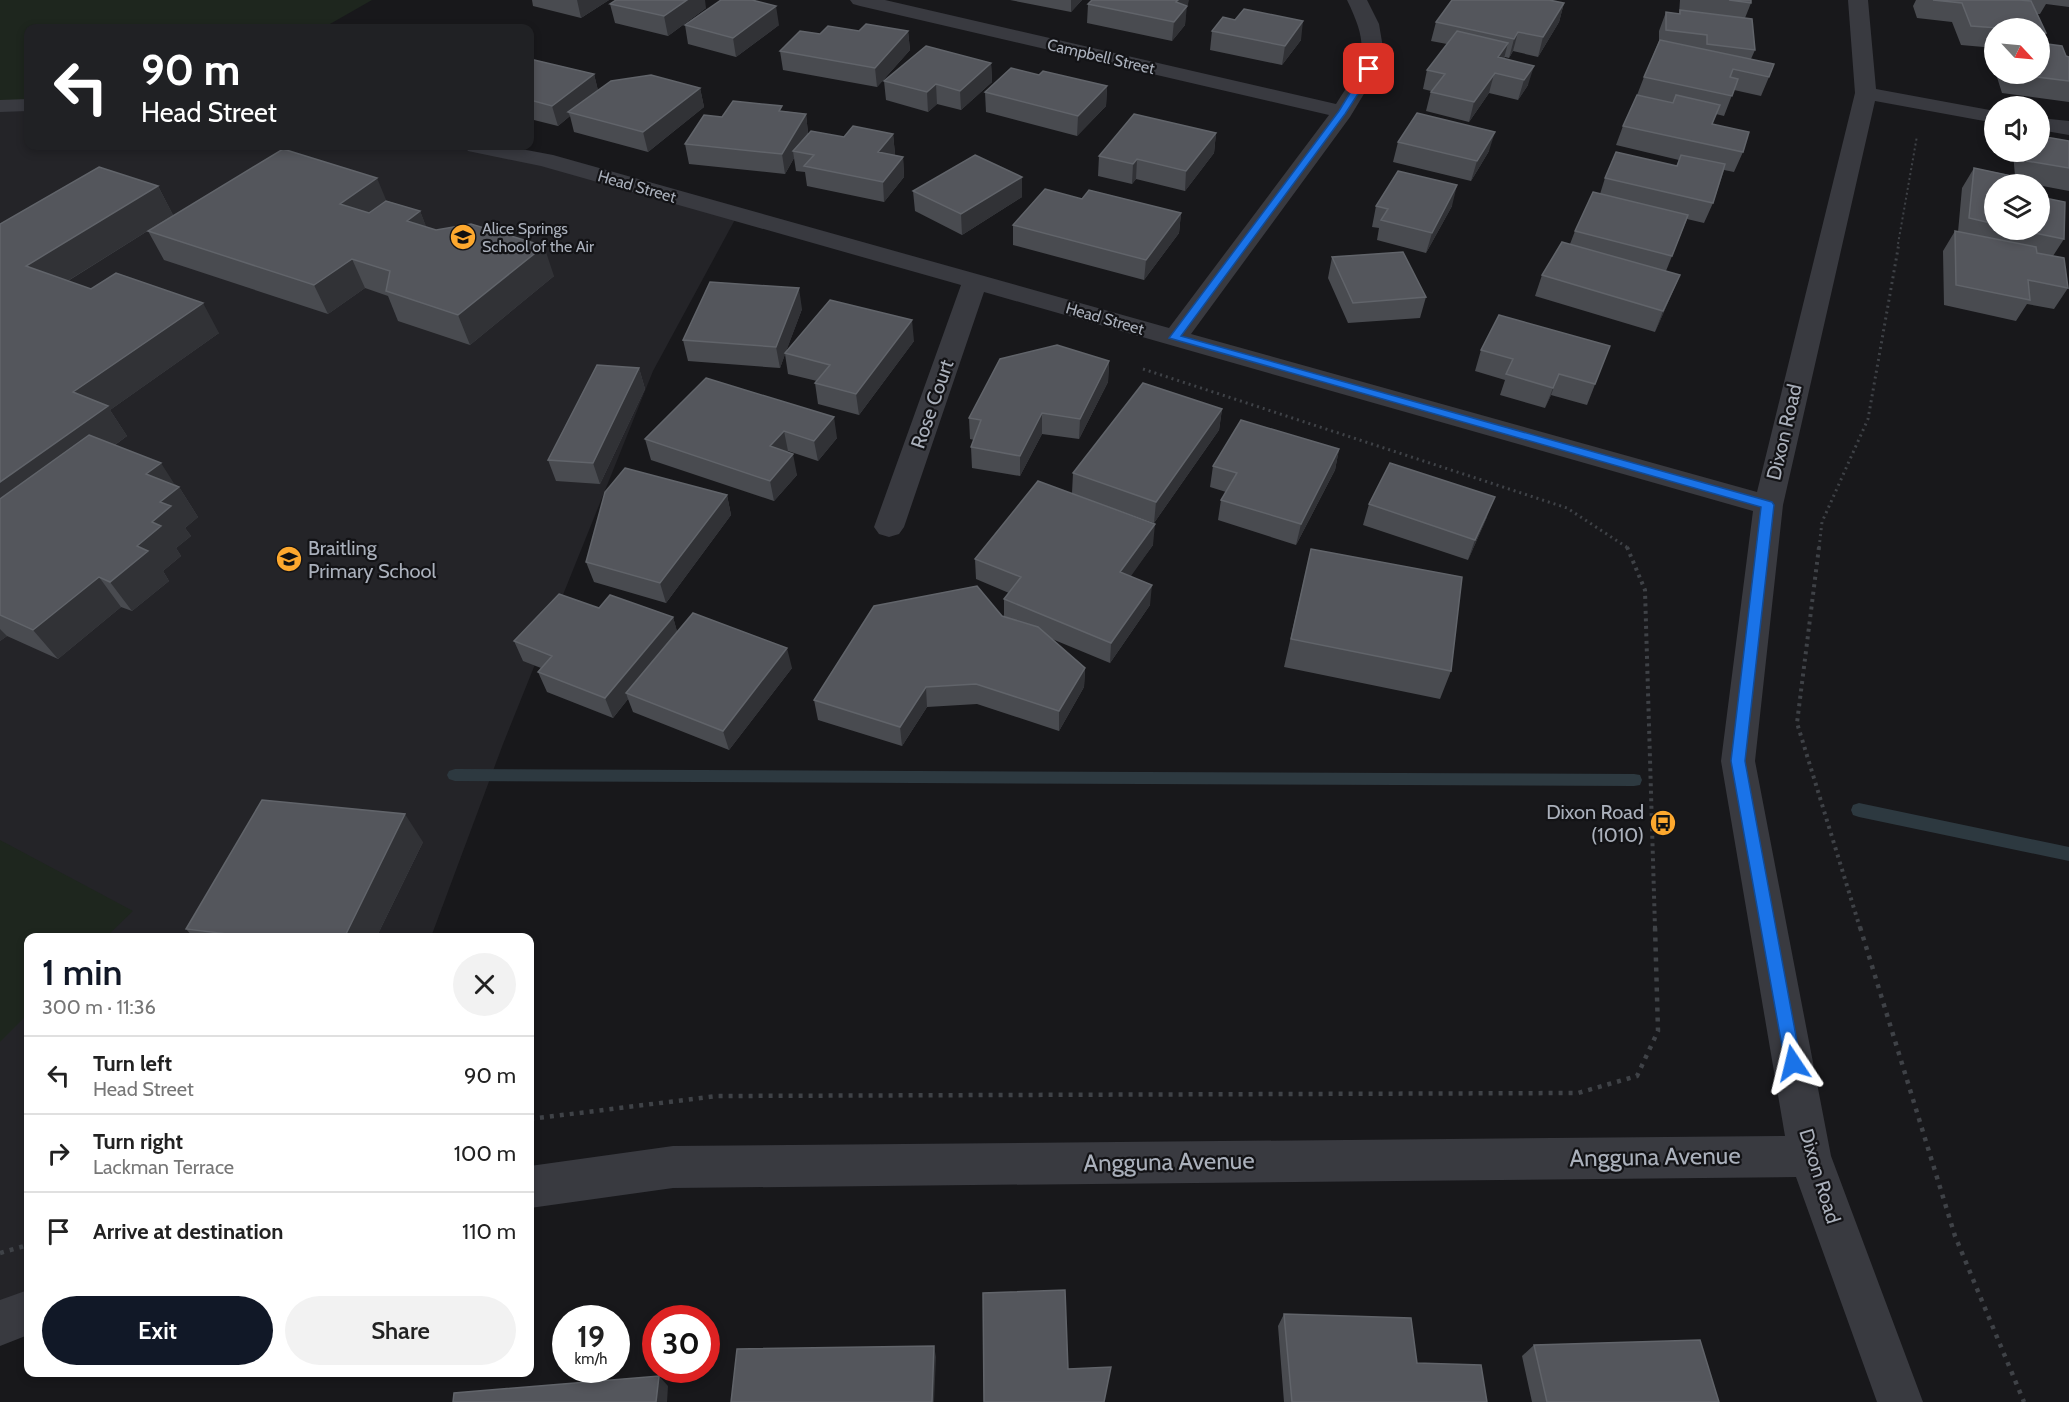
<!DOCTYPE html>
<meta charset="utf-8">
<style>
:root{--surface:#fff;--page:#f2f2f2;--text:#222;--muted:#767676;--line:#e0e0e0;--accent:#111827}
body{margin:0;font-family:Cabin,sans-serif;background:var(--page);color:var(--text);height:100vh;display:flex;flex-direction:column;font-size:22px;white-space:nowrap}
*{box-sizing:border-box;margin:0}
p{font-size:20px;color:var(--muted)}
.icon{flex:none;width:33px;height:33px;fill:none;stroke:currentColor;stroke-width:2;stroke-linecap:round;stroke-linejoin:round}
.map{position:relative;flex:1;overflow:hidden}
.panel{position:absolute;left:24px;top:933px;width:510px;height:444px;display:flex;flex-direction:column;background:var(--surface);border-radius:12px;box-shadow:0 3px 9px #0003}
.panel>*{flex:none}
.guide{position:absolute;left:24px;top:24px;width:510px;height:126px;border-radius:12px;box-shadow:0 3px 9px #0003;background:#202124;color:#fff;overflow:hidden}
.needle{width:39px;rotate:116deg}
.controls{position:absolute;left:1984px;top:18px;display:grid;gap:12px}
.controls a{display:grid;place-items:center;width:66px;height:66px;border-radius:50%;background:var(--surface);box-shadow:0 3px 9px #0003;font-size:30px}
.speed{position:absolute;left:552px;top:1305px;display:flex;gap:12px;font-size:30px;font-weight:700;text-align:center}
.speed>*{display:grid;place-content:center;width:78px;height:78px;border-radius:50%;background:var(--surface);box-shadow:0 3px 9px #0003;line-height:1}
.speed small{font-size:15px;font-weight:400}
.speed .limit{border:9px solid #d22;background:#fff;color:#111}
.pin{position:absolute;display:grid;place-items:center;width:51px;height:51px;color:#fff;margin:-26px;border-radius:12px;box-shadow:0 3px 9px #0006}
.me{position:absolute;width:66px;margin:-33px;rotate:350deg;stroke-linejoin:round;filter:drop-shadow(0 0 4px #0008)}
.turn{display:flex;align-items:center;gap:21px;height:126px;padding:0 18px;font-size:27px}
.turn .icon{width:78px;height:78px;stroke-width:2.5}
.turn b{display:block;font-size:42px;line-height:51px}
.round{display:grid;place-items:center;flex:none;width:63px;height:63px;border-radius:32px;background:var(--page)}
.headline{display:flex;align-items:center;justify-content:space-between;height:102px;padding:0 18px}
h1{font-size:36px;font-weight:600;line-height:45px;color:var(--accent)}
.primary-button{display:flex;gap:12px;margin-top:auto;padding:12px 18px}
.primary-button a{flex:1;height:69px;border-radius:36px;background:var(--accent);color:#fff;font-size:24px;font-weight:600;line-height:69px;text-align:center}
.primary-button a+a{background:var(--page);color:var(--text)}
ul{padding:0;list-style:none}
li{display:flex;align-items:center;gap:18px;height:78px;padding:0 18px;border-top:2px solid var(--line)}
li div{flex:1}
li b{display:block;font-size:22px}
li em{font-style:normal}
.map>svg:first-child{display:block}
.built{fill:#242428}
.green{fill:#1e261e}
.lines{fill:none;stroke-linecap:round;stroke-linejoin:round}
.stream{fill:#2d3940;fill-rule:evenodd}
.path-far3{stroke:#3f4247;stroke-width:2;stroke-dasharray:2 3;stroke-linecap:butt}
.path-far2{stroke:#3f4247;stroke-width:3;stroke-dasharray:2 4;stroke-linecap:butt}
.path-far1{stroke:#3f4247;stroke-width:4;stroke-dasharray:3 4.5;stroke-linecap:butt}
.path{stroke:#3f4247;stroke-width:4.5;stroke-dasharray:4 6;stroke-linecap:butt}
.street{fill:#393a40;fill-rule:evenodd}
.wall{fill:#494b50}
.shaded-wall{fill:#313236}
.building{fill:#54565c;stroke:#61646a;stroke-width:1.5}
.route{fill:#1a73e8;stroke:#114b97;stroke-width:1.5}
.labels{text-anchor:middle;stroke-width:4.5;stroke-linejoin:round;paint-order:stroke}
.far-street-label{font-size:16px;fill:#aab0bb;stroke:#131316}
.far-poi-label{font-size:16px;fill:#aab0bb;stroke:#131316;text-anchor:start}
.street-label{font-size:20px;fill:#aab0bb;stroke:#131316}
.poi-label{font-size:20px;fill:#aab0bb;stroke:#131316;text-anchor:start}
.near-street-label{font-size:24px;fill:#aab0bb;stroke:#131316}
</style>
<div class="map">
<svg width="2069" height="1402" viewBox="0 0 2069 1402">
<rect width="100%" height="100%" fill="#18181b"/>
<path class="built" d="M28 105V146H476L545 160 738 214 653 371 503 744 431 937 28 938V1313L0 1323V106Z"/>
<path class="green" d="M0 0H372L323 28H28V105L0 106Z
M0 840 133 911 106 937 28 938V1014L0 1042Z"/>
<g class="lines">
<path class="stream" d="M455 769 1634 774 1640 775 1642 780 1640 785 1634 786 455 781 449 779 447 775 449 771Z
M1859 803 2069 847V861L1859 817 1853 815 1851 810 1853 805Z"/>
<path class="path-far3" d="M1898 244 1917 136"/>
<path class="path-far2" d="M1143 369 1567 508 1628 548
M1819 548 1822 522 1868 419 1899 243"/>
<path class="path-far1" d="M1627 547 1645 590 1655 928
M1819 547 1797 723 1860 928"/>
<path class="path" d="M1860 927 1955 1236 2024 1402
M530 1119 717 1096 1578 1093 1637 1076 1658 1031 1655 927
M0 1253 28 1245"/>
<path class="street" d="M850 0H885L1336 104C1364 61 1371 49 1347 0H1367L1379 24 1383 48 1379 69 1350 117 1191 334 1757 492 1855 93 1848 0H1868L1876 89 1995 111V123L1875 101 1783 505 1755 761 1831 1156 1923 1402H1877L1796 1177 673 1188 530 1208V1166L673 1146 1785 1136 1721 761 1753 511 984 292 904 527 899 534 889 537 879 534 874 527 961 285 541 166 468 151 465 146H506L553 155 1169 328 1329 115 860 6 853 4Z
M28 99V111L0 112V100Z
M2040 118 2069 121V135L2040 130Z
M28 1290V1335L0 1346V1300Z"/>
</g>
<path class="wall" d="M532 0H609L581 18 533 6Z
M1010 0H1082L1071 12Z
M1680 0H1751V3L1745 18 1755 50 1751 59 1769 77 1761 96 1734 90 1724 116 1716 114 1712 124 1743 152 1734 172 1724 170 1713 203 1704 223 1687 219 1666 271 1680 275 1655 332 1535 296 1542 275 1570 244 1575 231 1600 194 1605 178 1677 166 1679 160 1616 145 1623 126 1637 95 1644 77 1659 41V31L1666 12 1679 14Z
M1916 0H2069V7L2046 4 2040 14H2037L2046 33 2041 43 2066 56 2069 57V102L2002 93 1996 74H2040V28H1995V48L1961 45 1952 22 1917 18 1913 6Z
M1564 3 1559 22 1538 57 1513 51 1509 58 1505 57 1504 58 1528 85 1518 100 1489 93 1469 122 1426 111 1431 91 1423 89 1427 70 1447 44 1431 41 1436 22Z
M610 4 706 8 668 36 615 23Z
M1088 4H1188L1186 6 1185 25 1172 41 1087 23Z
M1235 20 1301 40 1282 65 1210 50 1212 31Z
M685 25H779L736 57 688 44Z
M859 31H908L910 50 877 87 783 70 780 51 820 34Z
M530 59 594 74 598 91 700 88 704 107 648 152 574 132 570 116 558 126 530 119Z
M991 63 992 82 961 110 937 104 928 112 886 100 884 81Z
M1039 75 1107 86 1106 106 1077 136 986 112 985 92Z
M783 111 806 114 808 133 844 137 893 134 895 154 894 155 903 157 904 177 884 202 807 186 805 172 796 171 794 158 785 174 689 164 685 144 722 117Z
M1216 133 1214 153 1185 191 1136 179 1132 184 1098 176 1099 156Z
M2069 141V191L2026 183 1995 184V230H2040L2064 239 2053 256 2068 288 2054 309 2027 304 2016 321 1944 305 1943 251 1955 231 1958 232 1962 188 1974 168 2015 176 2013 153 2014 152H2040Z
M1398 142 1489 151 1471 181 1393 162Z
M158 186 173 215 68 281 219 333 110 410 127 436 115 445 179 487 198 517 185 528 191 536 176 548 181 556 163 571 169 581 132 611 121 607 58 659 7 636 0 641V224Z
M913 191 1022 197 962 235 915 211Z
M1082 199 1181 213 1179 233 1144 280 1013 245V225Z
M387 201 420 211 426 227 554 276 470 345 398 321 388 296 365 288 328 314 164 260 148 231Z
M1376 206H1452L1426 253 1377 240 1379 228 1372 227Z
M1332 257 1426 297 1420 318 1348 323 1328 278Z
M802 309 786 351 914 341 859 415 818 404 815 383 817 381 788 374 785 354 780 368 688 361 683 340Z
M1610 346 1587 405 1551 395 1545 408 1500 395 1505 380 1475 371 1481 350Z
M1109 361 1108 382 1079 439 1042 434 1020 476 972 468 971 447 974 440 970 439 969 418Z
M639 368 645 389 600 484 556 481 548 460Z
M706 378 837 438 818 461 788 451 787 452 797 475 774 501 651 460 645 439Z
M1222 409 1219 430 1154 523 1092 501 1153 545 1130 576 1150 605 1110 663 1052 639 1085 668 1084 687 1059 731 977 704 927 707 902 746 818 720 814 700 1002 616 1004 617V599L1009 593 976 579 975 559 1072 493 1073 473Z
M1339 449 1335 470 1296 545 1218 520 1221 500 1226 492 1210 487 1213 466Z
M727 495 731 515 666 603 594 582 586 562Z
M1369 504 1487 517 1468 560 1363 525Z
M1311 549 1451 671 1440 699 1284 667Z
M599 608 673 617 677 632 792 668 729 750 633 712 628 699 613 718 547 692 538 672 541 668 523 661 514 641Z
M423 842 376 938H194L186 929Z
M1284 1314 1417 1363 1487 1402H1284L1278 1326Z
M1534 1345 1719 1402H1532L1522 1356Z"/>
<path class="shaded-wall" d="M577 0H609L581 18Z
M687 0H705L706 8 668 36 664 16Z
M1071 0H1082L1071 12Z
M1178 0H1189L1188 4 1186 7 1187 6 1185 25 1172 41 1176 2Z
M1564 3 1559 22 1538 57 1543 37Z
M776 6 779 25 736 57 733 38Z
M1303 21 1301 40 1282 65 1285 46Z
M908 31 910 50 877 87 875 68Z
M1518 32 1513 51 1509 58 1514 39Z
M1508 43 1503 62 1494 74 1489 93 1469 122 1474 102 1498 57Z
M991 63 992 82 961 110 960 91Z
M1534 66 1528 85 1518 100 1524 80Z
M594 74 599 94 568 112 570 116 558 126 552 106Z
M936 84 937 104 928 112 927 92Z
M1107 86 1106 106 1077 136 1078 116Z
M700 88 704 107 648 152 643 132Z
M806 114 808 133 793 151 794 158 785 174 782 154Z
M1495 132 1489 151 1471 181 1477 161Z
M1216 133 1214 153 1185 191 1186 171Z
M893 134 895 154 880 172 878 152Z
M903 157 904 177 884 202 883 182Z
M1137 159 1136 179 1132 184 1133 164Z
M1022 177V197L962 235 961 214Z
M377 178 389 207 352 233 340 204Z
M1457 185 1452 206 1426 253 1432 233Z
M158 186 173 215 45 295 26 266Z
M420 211 432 241 407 221Z
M1181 213 1179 233 1144 280 1146 260Z
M544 246 554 276 470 345 458 315Z
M352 259 365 288 328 314 314 285Z
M1680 275 1671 296 1655 332 1663 311Z
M799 288 802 309 780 368 776 347Z
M203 303 219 333 110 410 127 436 0 528V482L73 392Z
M912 320 914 341 859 415 856 394Z
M1109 361 1108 382 1079 439 1080 419Z
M639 368 645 389 600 484 593 463Z
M1559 374 1551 395 1545 408 1553 388Z
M1222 409 1219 430 1154 523 1156 502Z
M1042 413V434L1020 476V456Z
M834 417 837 438 818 461 814 441Z
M784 431 788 451 774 467 770 446Z
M1339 449 1335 470 1296 545 1301 524Z
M793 454 797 475 774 501 770 481Z
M161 463 177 488 179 487 198 517 185 528 191 536 176 548 181 556 163 571 169 581 132 611 110 582 137 546 152 522 146 474Z
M727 495 731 515 666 603 660 583Z
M1495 497 1487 517 1468 560 1475 540Z
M1155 524 1153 545 1119 593 1120 572Z
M99 577 121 607 58 659 33 630Z
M1152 585 1150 605 1110 663 1111 643Z
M673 617 679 638 626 693 628 699 613 718 605 698Z
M0 629 7 636 0 641Z
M787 648 792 668 729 750 723 731Z
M1085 668 1084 687 1059 731V711Z
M926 687 927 707 902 746 900 727Z
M405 814 423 842 376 938H344Z
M934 1346 936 1357 934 1402H932Z
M659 1376 668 1386 667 1402H656Z"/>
<path class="building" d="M616 0H687L664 16 610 4Z
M721 0H752L776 6 733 38 685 25Z
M1092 0H1178L1176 2 1187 6 1174 22 1088 4Z
M1452 0H1549L1564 3 1543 37 1518 32 1514 39 1436 22Z
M1729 0H1751V3Z
M1933 0H2019L2031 1 2046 33H2040V28H1999L1971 26 1962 3Z
M1244 9 1303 21 1285 46 1212 31 1223 17 1235 20Z
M1680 10 1752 19 1755 50 1707 44V35L1666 30V12L1680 14Z
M866 24 908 31 875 68 780 51 800 31 820 34 828 26 859 31Z
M1457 31 1508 43 1498 57 1534 66 1524 80 1495 73 1474 102 1431 92 1445 74 1427 70Z
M1660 40 1774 64 1769 77 1733 69 1730 77 1738 79 1732 96 1644 77Z
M2040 43 2062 46 2066 56 2069 57V81L2013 74H2040Z
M926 46 991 63 960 91 936 84 927 92 884 81Z
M530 59 594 74 552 106 530 100Z
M1011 68 1039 75 1043 71 1107 86 1078 116 985 92Z
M651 75 700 88 643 132 568 112 611 81Z
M1637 95 1673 103 1676 95 1720 105 1712 124 1749 132 1743 152 1623 126Z
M733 101 782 106 779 111 806 114 782 154 685 144 704 115 722 117Z
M1417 113 1495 132 1477 161 1398 142Z
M1134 114 1216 133 1186 171 1137 159 1133 164 1099 156Z
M853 126 893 134 878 152 903 157 883 182 804 166 814 155 793 151 811 131 844 137Z
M2040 136 2069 141V168L2027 161 2026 152H2040Z
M283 149 377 178 340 204 369 213 386 201 420 211 407 221 436 230 471 224 544 246 458 315 386 291 390 271 352 259 314 285 148 231Z
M1616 152 1677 166 1681 155 1725 164 1713 203 1605 178Z
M975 155 1022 177 961 214 913 191Z
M99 167 158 186 26 266 91 289 116 273 203 303 73 392 108 406 0 482V224Z
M1974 168 2026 179V184H1995V224L1969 218Z
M1398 171 1457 185 1432 233 1381 220 1388 209 1376 206Z
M1045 189 1082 199 1089 190 1181 213 1146 260 1013 225Z
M1593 192 1688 215 1672 256 1575 231Z
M2040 197 2065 202 2064 239 2019 230H2040Z
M1955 231 2036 247 2037 253 2064 258 2068 288 2028 280 2030 300 1956 285Z
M1562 242 1680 275 1663 311 1542 275Z
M1403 252 1426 297 1353 303 1332 257Z
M710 282 799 288 776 347 683 340Z
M830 300 912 320 856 394 815 383 830 365 785 353Z
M1499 315 1610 346 1595 384 1559 374 1553 388 1506 374 1513 359 1481 350Z
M1057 345 1109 361 1080 419 1042 413 1020 456 971 447 981 420 969 418 1000 359Z
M597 365 639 368 593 463 548 460Z
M706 378 834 417 814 441 784 431 770 446 793 454 770 481 645 439Z
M1143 383 1222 409 1156 502 1073 473Z
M1241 420 1339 449 1301 524 1221 500 1237 473 1213 466Z
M89 435 161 463 146 474 179 487 160 502 171 506 152 522 161 526 137 546 148 551 110 582 99 577 33 630 0 615V499Z
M1390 463 1495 497 1475 540 1369 504Z
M625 468 727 495 660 583 586 562 605 492Z
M1038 481 1155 524 1120 572 1152 585 1111 643 1004 599 1021 577 975 559Z
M1311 549 1462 577 1451 671 1291 639Z
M977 586 1002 616 1038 627 1085 668 1059 711 976 684 926 687 900 727 814 700 874 606Z
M559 594 599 608 610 595 673 617 605 698 538 672 552 656 514 641Z
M693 613 787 648 723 731 626 693Z
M262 800 405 814 344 938H260L186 929Z
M1065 1290 1068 1369 1111 1367 1104 1402H984L983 1293Z
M1284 1314 1411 1318 1417 1363 1481 1365 1487 1402H1292Z
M1700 1340 1719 1402H1547L1534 1345Z
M934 1346 932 1402H731L737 1349Z
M659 1376 656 1402H453L454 1393Z"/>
<path class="route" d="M1369 66 1374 69 1345 114 1181 336 1772 502 1774 505 1745 761 1801 1063 1799 1068 1793 1071 1787 1068 1785 1063 1731 761 1761 507 1169 338 1339 111 1366 67Z"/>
<defs>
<g id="school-disc" transform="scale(1.35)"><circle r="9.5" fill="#fda82e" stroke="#131316"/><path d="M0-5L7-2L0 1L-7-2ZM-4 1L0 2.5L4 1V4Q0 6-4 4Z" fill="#111"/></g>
<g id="bus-disc" transform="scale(1.35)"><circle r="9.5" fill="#fda82e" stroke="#131316"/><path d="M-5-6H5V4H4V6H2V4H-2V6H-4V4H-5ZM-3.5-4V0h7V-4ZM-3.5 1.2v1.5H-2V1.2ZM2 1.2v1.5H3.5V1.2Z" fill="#111"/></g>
</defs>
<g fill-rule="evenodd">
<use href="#school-disc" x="463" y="237"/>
<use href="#school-disc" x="289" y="559"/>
<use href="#bus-disc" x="1663" y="823"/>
</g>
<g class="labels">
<g class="far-street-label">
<text transform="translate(1101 56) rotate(13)" y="6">Campbell Street</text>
<text transform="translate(637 186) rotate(16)" y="6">Head Street</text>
<text transform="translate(1105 318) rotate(16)" y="6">Head Street</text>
</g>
<g class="far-poi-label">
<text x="482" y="234">Alice Springs<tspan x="482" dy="18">School of the Air</tspan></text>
</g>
<g class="street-label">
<text transform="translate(932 404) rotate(-71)" y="7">Rose Court</text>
<text transform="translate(1784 432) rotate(-77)" y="7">Dixon Road</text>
<text transform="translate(1820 1176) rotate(73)" y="7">Dixon Road</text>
</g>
<g class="poi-label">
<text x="308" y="555">Braitling<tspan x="308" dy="23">Primary School</tspan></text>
<text x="1644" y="819" text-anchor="end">Dixon Road<tspan x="1644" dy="23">(1010)</tspan></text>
</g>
<g class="near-street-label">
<text transform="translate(1655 1157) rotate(-1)" y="8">Angguna Avenue</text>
<text transform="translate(1169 1162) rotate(-1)" y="8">Angguna Avenue</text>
</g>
</g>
</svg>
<div class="controls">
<a><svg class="needle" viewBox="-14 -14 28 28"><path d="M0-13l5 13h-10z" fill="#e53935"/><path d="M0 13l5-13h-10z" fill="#767676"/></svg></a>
<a><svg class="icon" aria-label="sound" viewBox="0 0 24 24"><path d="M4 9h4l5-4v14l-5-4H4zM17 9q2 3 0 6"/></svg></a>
<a><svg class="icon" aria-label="layers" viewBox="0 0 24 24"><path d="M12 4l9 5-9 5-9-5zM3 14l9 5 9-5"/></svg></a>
</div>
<div class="speed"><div>19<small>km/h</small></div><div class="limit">30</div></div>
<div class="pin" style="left:1369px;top:69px;background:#d93025"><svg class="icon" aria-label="arrive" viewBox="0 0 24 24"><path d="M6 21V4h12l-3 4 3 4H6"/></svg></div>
<svg class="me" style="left:1793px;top:1063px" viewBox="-20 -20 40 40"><path d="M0-17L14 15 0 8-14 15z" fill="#1a73e8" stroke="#fff" stroke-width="4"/></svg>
<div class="guide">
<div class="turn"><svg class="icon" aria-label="left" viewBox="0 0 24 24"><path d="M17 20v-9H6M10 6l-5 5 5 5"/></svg><div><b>90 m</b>Head Street</div></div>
</div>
<section class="panel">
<div class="headline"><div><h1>1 min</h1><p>300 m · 11:36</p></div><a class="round"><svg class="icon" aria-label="close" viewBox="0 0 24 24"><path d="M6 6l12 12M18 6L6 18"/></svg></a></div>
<ul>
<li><svg class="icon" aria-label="left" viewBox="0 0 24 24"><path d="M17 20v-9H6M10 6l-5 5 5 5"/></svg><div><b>Turn left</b><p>Head Street</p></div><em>90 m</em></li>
<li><svg class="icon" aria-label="right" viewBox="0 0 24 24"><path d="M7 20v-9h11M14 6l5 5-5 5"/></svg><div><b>Turn right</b><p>Lackman Terrace</p></div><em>100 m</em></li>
<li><svg class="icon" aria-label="arrive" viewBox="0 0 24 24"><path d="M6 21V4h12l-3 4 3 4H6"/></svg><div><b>Arrive at destination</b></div><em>110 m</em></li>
</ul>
<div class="primary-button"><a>Exit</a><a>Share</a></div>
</section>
</div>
